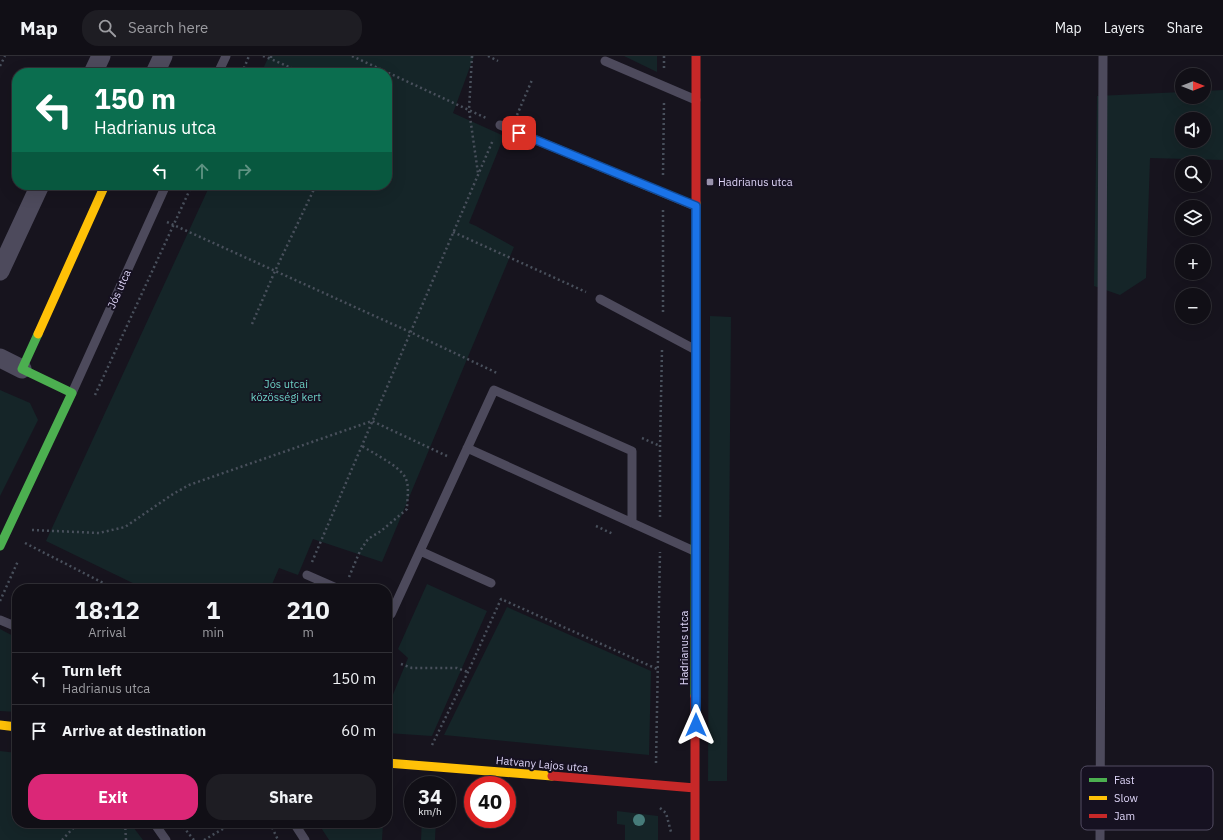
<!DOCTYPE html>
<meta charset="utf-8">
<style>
:root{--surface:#110f16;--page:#1e1d23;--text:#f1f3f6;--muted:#9c9ca1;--line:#302f35;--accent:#db2777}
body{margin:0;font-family:"IBM Plex Sans",sans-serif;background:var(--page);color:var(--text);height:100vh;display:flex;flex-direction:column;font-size:15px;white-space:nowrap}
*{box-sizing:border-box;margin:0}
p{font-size:13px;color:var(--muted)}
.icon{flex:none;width:22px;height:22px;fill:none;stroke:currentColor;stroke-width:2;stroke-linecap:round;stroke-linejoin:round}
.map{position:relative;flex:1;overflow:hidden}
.details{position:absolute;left:12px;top:528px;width:380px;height:244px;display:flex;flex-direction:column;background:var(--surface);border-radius:16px;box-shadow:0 4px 16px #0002,0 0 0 1px var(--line)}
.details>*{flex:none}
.banner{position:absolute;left:12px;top:12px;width:380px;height:122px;border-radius:16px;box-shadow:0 4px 16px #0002,0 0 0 1px var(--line);background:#0b6e4f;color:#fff;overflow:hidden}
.needle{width:26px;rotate:90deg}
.fabs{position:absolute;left:1175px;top:12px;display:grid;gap:8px}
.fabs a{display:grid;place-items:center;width:36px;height:36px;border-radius:50%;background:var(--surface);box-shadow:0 4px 16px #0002,0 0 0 1px var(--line);font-size:20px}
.speed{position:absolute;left:404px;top:720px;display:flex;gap:8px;font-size:20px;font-weight:700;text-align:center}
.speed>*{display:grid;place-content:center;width:52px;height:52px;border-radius:50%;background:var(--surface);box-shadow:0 4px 16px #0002,0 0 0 1px var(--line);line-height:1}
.speed small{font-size:10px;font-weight:400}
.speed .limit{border:6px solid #d22;background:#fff;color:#111}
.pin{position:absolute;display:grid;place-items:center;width:34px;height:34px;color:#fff;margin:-17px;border-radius:8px;box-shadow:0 2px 6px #0006}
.me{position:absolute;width:44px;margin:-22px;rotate:0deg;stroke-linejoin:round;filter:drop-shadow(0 0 3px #0008)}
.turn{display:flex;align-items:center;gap:14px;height:84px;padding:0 16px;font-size:18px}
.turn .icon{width:52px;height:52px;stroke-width:2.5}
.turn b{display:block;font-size:28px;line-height:34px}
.lanes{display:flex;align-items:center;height:38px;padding:0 16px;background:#0003;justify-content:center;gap:20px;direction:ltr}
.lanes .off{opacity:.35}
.eta{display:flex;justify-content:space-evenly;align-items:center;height:68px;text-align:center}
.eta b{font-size:24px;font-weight:800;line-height:28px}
.button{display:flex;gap:8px;margin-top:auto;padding:8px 16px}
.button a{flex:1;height:46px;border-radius:16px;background:var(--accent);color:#fff;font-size:16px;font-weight:800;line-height:46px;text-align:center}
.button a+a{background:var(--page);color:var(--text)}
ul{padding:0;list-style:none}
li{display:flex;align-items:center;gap:12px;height:52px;padding:0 16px;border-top:1px solid var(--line)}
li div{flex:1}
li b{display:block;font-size:15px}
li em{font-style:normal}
header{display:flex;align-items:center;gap:24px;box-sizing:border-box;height:56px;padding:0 20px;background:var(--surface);border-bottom:1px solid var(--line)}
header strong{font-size:19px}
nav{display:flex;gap:22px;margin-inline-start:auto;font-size:14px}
.search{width:280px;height:36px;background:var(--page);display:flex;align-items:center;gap:10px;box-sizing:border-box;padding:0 14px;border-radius:16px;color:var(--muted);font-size:15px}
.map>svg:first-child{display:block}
.green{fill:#152528;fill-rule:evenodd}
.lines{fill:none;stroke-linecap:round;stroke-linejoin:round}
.path{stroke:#49505c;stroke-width:2.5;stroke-dasharray:2 3;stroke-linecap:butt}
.lane{stroke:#4d4a5c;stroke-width:9}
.street{stroke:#4d4a5c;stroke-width:19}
.fast{stroke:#4caf50;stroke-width:9}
.slow{stroke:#ffc107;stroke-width:9}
.jam{stroke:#c62828;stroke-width:9}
.tree{fill:#467b79}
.route-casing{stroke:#114b97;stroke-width:10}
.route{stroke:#1a73e8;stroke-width:7}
.poi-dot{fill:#9992ac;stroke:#161121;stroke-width:1.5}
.labels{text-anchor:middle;stroke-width:4;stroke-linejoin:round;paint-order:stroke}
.poi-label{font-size:11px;fill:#dfd6f9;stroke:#161121;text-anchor:start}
.street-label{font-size:11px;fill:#dfd6f9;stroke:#161121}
.park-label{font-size:11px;fill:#6ccfc4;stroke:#161121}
.key{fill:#161121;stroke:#524c62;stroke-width:1}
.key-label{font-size:11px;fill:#dfd6f9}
</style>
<header>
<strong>Map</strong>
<div class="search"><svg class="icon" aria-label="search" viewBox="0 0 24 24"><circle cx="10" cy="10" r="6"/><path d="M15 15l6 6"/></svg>Search here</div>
<nav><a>Map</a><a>Layers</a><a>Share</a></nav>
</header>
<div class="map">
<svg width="1223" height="784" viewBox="0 0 1223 784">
<rect width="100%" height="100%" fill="#17141e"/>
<path class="green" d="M269 0H474L453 57 504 80 469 167 476 170 514 191 382 506 313 483 298 519 279 512 270 533H145L46 485 210 129H387V17H261Z
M624 0H657V16Z
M1223 34V104L1150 102 1146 222 1120 239 1094 230 1097 40 1182 36V41H1204V35ZM1182 63H1204V85H1182Z
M710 260 731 261 727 725H708Z
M0 334 30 347 38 364 0 440Z
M427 528 487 555 432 680 387 677V653L408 602 398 593Z
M507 551 651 615 649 699 444 679Z
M0 573 17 582V656L0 655Z
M0 695 17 697V767H130L143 784H0Z
M617 755 658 760V784H625V769L617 768Z
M422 763H436L435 784H421Z
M318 767H383L382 784H329Z"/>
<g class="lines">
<path class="path" d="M263 0 271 3
M271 0V3L296 14 298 17
M352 0 486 62
M472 0 469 54 478 117
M488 0 498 5
M664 0V13
M0 10 5 0
M242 17 249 0
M517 59 532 24
M663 119 664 46
M663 154V259
M167 166 410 276 497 317
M453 176 586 236
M252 268 275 215 316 129
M95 339 192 129
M642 382 660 390
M660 461V390L662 294
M596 470 613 478
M32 474 99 477 125 471 173 438 189 429 372 365 447 400
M25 487 115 533
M312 506 493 84
M349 521 360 495 368 483 381 475 407 453C407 443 410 430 405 421 399 410 373 397 362 390
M0 545 18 505
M401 608 412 612H457L468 616
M432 689 468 616 501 543 657 613
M656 707 660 496
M660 752 666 757 671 776
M125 767 126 784
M180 767 194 784
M270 767 278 784
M62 784 78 767
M204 784 233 767"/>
<path class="lane" d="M605 5 696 44
M218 17 226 0
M500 69 695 150
M600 243 694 293
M72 337 166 129
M467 392 694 495
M420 495 491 527
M307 519 339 533
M387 556 391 558 494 334 632 395V467
M0 564 17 571
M154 767 166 784
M294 767 305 784
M1100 784 1103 0"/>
<path class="street" d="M93 17 101 0
M155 17 163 0
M0 215 40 129
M0 302 22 313"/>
<path class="fast" d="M0 490 72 337 22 313 38 278
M695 640 696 147"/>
<path class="slow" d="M38 278 105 129
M0 669 17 671
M387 707 552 720"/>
<path class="jam" d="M696 147V0
M552 720 695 732
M695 784V640"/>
</g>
<circle class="tree" cx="639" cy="764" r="6"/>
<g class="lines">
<g class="route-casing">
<path id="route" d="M519 77 696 150V669"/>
</g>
<use href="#route" class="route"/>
</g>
<rect class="poi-dot" x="706" y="122" width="8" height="8" rx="2"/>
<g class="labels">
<g class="poi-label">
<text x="718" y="130">Hadrianus utca</text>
</g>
<g class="street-label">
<text transform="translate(119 233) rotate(-66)" y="4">Jós utca</text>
<text transform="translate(684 592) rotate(-90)" y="4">Hadrianus utca</text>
<text transform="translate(542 708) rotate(5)" y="4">Hatvany Lajos utca</text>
</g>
<g class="park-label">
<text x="286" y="332">Jós utcai<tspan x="286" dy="13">közösségi kert</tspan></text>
</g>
</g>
<rect x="1081" y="710" width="132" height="64" rx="6" class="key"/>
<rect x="1089" y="722" width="18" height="4" fill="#4caf50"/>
<rect x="1089" y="740" width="18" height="4" fill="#ffc107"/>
<rect x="1089" y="758" width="18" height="4" fill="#c62828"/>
<g class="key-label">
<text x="1114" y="728">Fast</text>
<text x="1114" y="746">Slow</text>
<text x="1114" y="764">Jam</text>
</g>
</svg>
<div class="fabs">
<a><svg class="needle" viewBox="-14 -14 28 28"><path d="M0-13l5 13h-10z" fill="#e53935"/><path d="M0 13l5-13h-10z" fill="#9c9ca1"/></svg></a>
<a><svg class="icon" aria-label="sound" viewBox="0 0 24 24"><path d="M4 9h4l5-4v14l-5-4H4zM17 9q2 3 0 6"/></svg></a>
<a><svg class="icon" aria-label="search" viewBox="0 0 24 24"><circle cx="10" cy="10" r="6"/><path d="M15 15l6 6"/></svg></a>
<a><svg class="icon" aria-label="layers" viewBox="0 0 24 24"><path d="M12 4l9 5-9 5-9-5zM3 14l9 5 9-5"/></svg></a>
<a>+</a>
<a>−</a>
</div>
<div class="speed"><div>34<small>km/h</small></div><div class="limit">40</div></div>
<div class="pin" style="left:519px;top:77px;background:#d93025"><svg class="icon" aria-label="arrive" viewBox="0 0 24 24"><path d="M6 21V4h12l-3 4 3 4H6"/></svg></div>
<svg class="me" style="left:696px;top:669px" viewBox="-20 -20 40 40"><path d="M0-17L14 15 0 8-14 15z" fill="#1a73e8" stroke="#fff" stroke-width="4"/></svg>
<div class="banner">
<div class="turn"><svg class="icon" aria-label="left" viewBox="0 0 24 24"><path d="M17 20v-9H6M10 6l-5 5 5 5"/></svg><div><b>150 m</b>Hadrianus utca</div></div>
<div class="lanes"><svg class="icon" aria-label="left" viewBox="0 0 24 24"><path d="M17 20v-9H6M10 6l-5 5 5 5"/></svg><svg class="icon off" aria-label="ahead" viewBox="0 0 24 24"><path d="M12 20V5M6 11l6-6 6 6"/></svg><svg class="icon off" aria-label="right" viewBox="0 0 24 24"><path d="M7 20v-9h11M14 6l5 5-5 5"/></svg></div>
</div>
<section class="details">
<div class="eta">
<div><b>18:12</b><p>Arrival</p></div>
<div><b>1</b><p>min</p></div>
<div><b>210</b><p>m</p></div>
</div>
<ul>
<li><svg class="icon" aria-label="left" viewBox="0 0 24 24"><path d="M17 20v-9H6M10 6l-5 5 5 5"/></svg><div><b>Turn left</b><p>Hadrianus utca</p></div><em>150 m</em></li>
<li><svg class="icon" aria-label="arrive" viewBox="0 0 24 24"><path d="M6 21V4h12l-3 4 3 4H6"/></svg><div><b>Arrive at destination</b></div><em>60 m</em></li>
</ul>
<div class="button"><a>Exit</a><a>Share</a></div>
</section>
</div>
